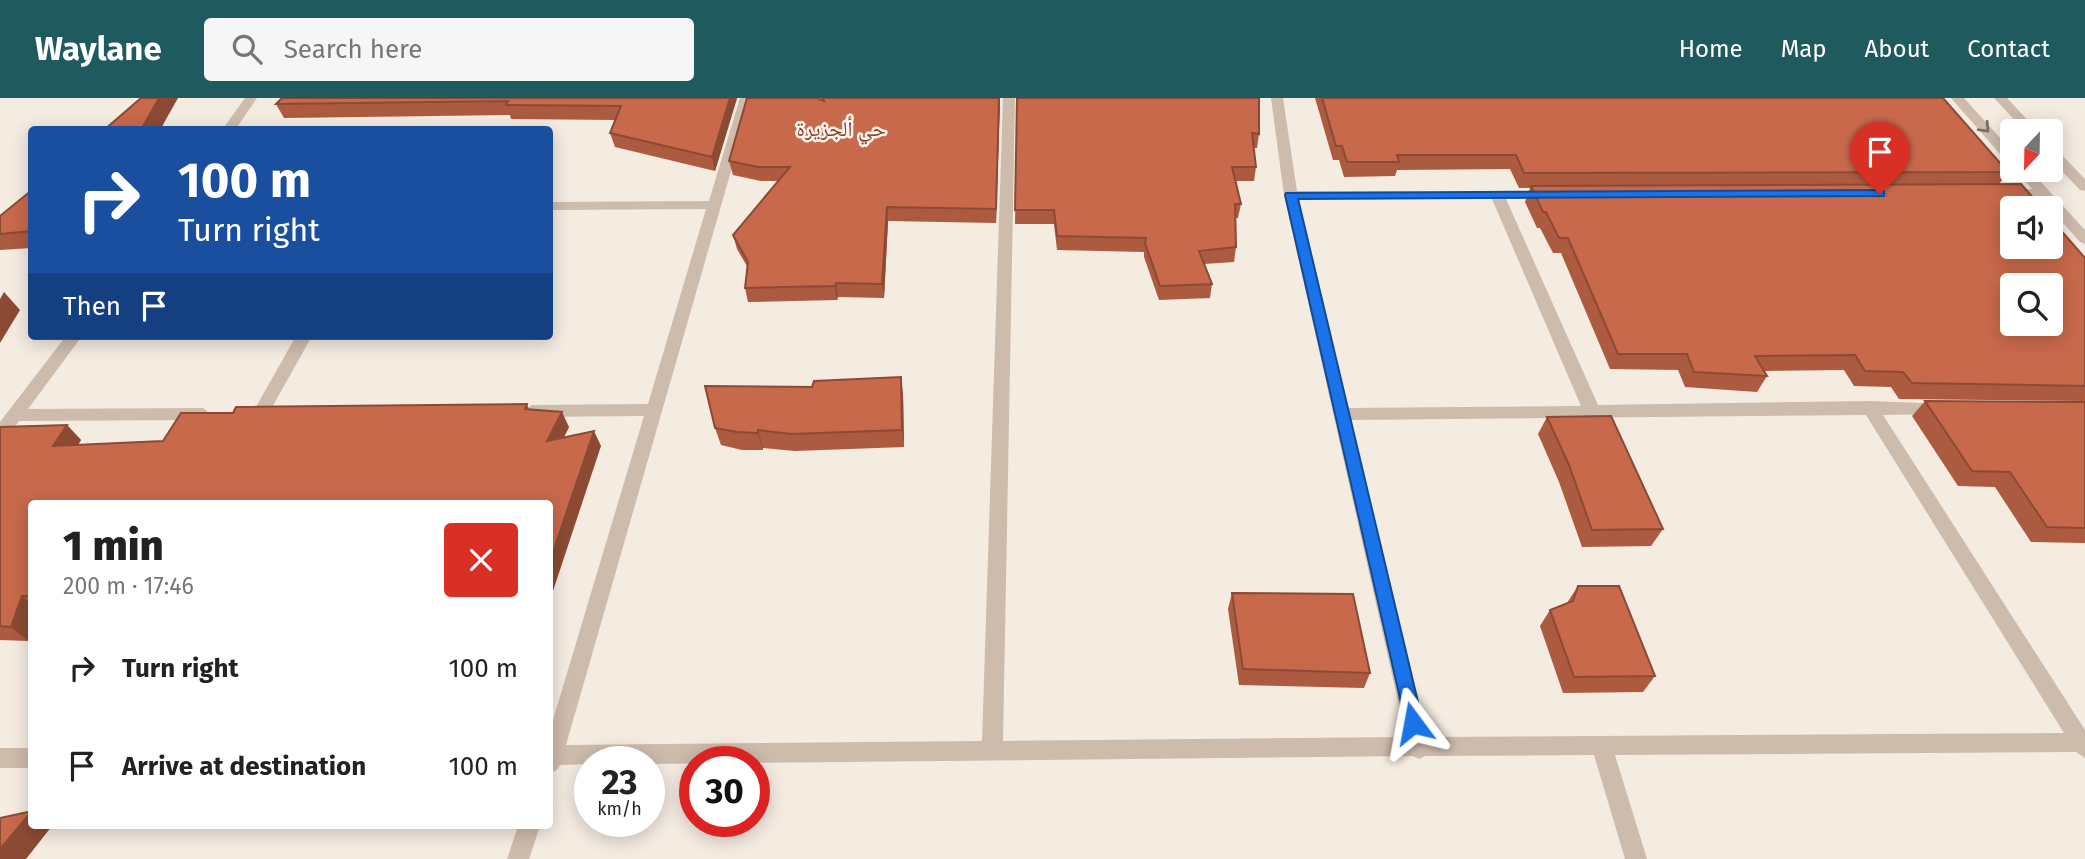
<!DOCTYPE html>
<meta charset="utf-8">
<style>
:root{--surface:#fff;--page:#f6f6f6;--text:#222;--muted:#767676;--accent:#1f5a5e}
body{margin:0;font-family:"Fira Sans","Noto Naskh Arabic",sans-serif;background:var(--page);color:var(--text);height:100vh;display:flex;flex-direction:column;font-size:26px;white-space:nowrap}
*{box-sizing:border-box;margin:0}
p{font-size:23px;color:var(--muted)}
.icon{flex:none;width:38px;height:38px;fill:none;stroke:currentColor;stroke-width:2;stroke-linecap:round;stroke-linejoin:round}
.map{position:relative;flex:1;overflow:hidden}
.panel{position:absolute;left:28px;top:402px;width:525px;height:329px;display:flex;flex-direction:column;background:var(--surface);border-radius:7px;box-shadow:0 4px 18px #0003}
.panel>*{flex:none}
.hud{position:absolute;left:28px;top:28px;width:525px;height:214px;border-radius:7px;box-shadow:0 4px 18px #0003;background:#1a4fa0;color:#fff;overflow:hidden}
.needle{width:46px;rotate:202deg}
.fabs{position:absolute;left:2000px;top:21px;display:grid;gap:14px}
.fabs a{display:grid;place-items:center;width:63px;height:63px;border-radius:7px;background:var(--surface);box-shadow:0 4px 18px #0003;font-size:35px}
.speed{position:absolute;left:574px;top:648px;display:flex;gap:14px;font-size:35px;font-weight:700;text-align:center}
.speed>*{display:grid;place-content:center;width:91px;height:91px;border-radius:50%;background:var(--surface);box-shadow:0 4px 18px #0003;line-height:1}
.speed small{font-size:18px;font-weight:400}
.speed .limit{border:10px solid #d22;background:#fff;color:#111}
.pin{position:absolute;display:grid;place-items:center;width:60px;height:60px;color:#fff;margin:-72px -30px;border-radius:50% 50% 50% 0;rotate:-45deg;box-shadow:0 0 7px #0007}
.pin .icon{rotate:45deg}
.me{position:absolute;width:77px;margin:-38px;rotate:347deg;stroke-linejoin:round;filter:drop-shadow(0 0 5px #0008)}
.turn{display:flex;align-items:center;gap:24px;height:147px;padding:0 35px;font-size:32px}
.turn .icon{width:91px;height:91px;stroke-width:2.5}
.turn b{display:block;font-size:49px;line-height:60px}
.then{display:flex;align-items:center;height:66px;padding:0 35px;background:#0003;gap:14px;font-size:26px}
.round{display:grid;place-items:center;flex:none;width:74px;height:74px;border-radius:7px;background:var(--page)}
.summary{display:flex;align-items:center;justify-content:space-between;height:119px;padding:0 35px}
h1{font-size:42px;font-weight:800;line-height:52px}
ul{padding:0;list-style:none}
li{display:flex;align-items:center;gap:21px;height:98px;padding:0 35px}
li div{flex:1}
li b{display:block;font-size:26px}
li em{font-style:normal}
header{display:flex;align-items:center;gap:42px;box-sizing:border-box;height:98px;padding:0 35px;background:var(--accent);color:#fff}
header strong{font-size:33px}
nav{display:flex;gap:38px;margin-inline-start:auto;font-size:24px}
.search{width:490px;height:63px;background:var(--page);display:flex;align-items:center;gap:18px;box-sizing:border-box;padding:0 24px;border-radius:7px;color:var(--muted);font-size:26px}
.map>svg:first-child{display:block}
.lines{fill:none;stroke-linecap:round;stroke-linejoin:round}
.minor{fill:#cdbbac;fill-rule:evenodd}
.wall{fill:#ac5a40}
.shaded-wall{fill:#8c4a34}
.building{fill:#c8694b;stroke:#8c4a34;stroke-width:2;fill-rule:evenodd}
.oneway{stroke:#7d6f65}
.route{fill:#1a73e8;stroke:#114b97;stroke-width:2}
.labels{text-anchor:middle;stroke-width:5;stroke-linejoin:round;paint-order:stroke}
.far-neighbourhood-label{font-size:21px;fill:#8c3b22;stroke:#fbf5ee}
</style>
<header>
<strong>Waylane</strong>
<div class="search"><svg class="icon" aria-label="search" viewBox="0 0 24 24"><circle cx="10" cy="10" r="6"/><path d="M15 15l6 6"/></svg>Search here</div>
<nav><a>Home</a><a>Map</a><a>About</a><a>Contact</a></nav>
</header>
<div class="map">
<svg width="2085" height="761" viewBox="0 0 2085 761">
<rect width="100%" height="100%" fill="#f4ebe1"/>
<g class="lines">
<path class="minor" d="M245 0H257L235 32H222Z
M740 0H752L566 647 982 643 1003 0H1015L1003 643 1406 639 1284 97 1271 0H1283L1297 93 1556 94 1558 97 1551 101H1506L1598 307 1870 303 1946 306 1948 310 1946 314 1940 316 1883 317 2085 632V660L2076 654 1615 657 1647 761H1625L1594 657 1425 658 1419 661 1413 658 649 666V663H590V666L560 667 557 672 550 675V632L644 318 532 319 524 313 532 307 648 306 706 111 550 112V104L709 103ZM1299 101H1492L1581 308 1348 310ZM1866 317 2064 635 1427 639 1351 322Z
M1951 0H1964L2012 53V65L2007 64Z
M1994 0H2007L2038 33H2025Z
M2051 50 2056 51 2085 81V93L2080 92 2051 62Z
M2016 72H2030L2085 132V146L2080 144 2040 99 2001 98V92L2032 91Z
M66 238H82L28 311 203 310 211 316 203 322 19 323 6 340 0 342V324Z
M296 238H312L266 320H254L252 316Z
M0 650H32V670H0Z
M518 728H540L529 761H507Z"/>
</g>
<path class="wall" d="M737 0 715 73 615 49 610 35 616 22 511 21 510 17 284 20 276 6Z
M820 0H1000L996 125 888 123 884 200 838 199 837 202 748 204 745 190 748 170 737 151 733 137 778 83H761L733 77 729 63 821 1Z
M1017 0 1259 36 1257 50H1254L1256 69 1254 83H1236L1241 106 1238 120H1236V149L1234 164 1204 166 1212 186 1210 200 1159 202 1144 159V154L1057 152 1054 126H1015Z
M1315 0H1943L2008 74 1999 86 2085 160V303L1899 301 1891 289 1854 288 1844 272 1764 273 1767 278 1757 294 1685 289 1678 272 1610 271 1561 155H1553L1540 130H1537L1525 104 1530 90H1519L1510 71 1397 72 1395 78 1344 79 1339 62H1333Z
M32 92V150L0 152V118Z
M903 296 904 349 795 353 763 350V352H742L721 347 715 330Z
M1925 303 2085 304V445L2031 444 1995 389 1958 388 1912 318Z
M527 306 529 311 569 329 564 339 601 348 550 406H32V533L28 543 0 542V329L67 327 81 342 78 347 163 343 233 315Z
M1547 319 1663 431 1651 448 1582 449 1559 384 1538 336Z
M1578 488 1655 578 1643 594 1563 595 1540 528 1550 512 1567 505Z
M1232 495 1370 575 1364 590 1239 587 1228 511Z"/>
<path class="shaded-wall" d="M159 0H178L160 32H141Z
M730 0H737L715 73 712 59Z
M999 0H1000L996 125V111Z
M887 109 888 123 884 200 882 186Z
M836 185 838 199 837 202 835 188Z
M4 194 20 212 0 245V201Z
M901 279 903 296 904 349 902 332Z
M562 314 569 329 554 358 547 343Z
M67 327 81 342 68 363 53 348Z
M758 332 763 350V352L758 335Z
M594 333 601 348 550 502V463Z
M22 498 32 507V533L28 543 11 529Z
M32 713V728H52L26 761H0V751Z"/>
<path class="building" d="M141 0H159L141 32H104Z
M282 0H730L712 59 610 35 621 8 506 7 508 3 276 6Z
M747 0H817L824 3 823 0H999L996 111 887 109 882 186 836 185 835 188 745 190 748 164 733 137 790 69H758L729 63Z
M1017 0H1259V36L1252 35 1256 69H1232L1241 106H1235L1236 149 1199 153 1212 186 1160 188 1145 145 1146 140 1057 138 1054 112H1015Z
M1322 0H1943L2008 74 1524 75 1516 57H1397L1399 64H1347L1342 48H1336Z
M2021 86 2042 110H2012V149H2051V121L2085 160V288L1912 285 1903 274 1865 273 1855 257 1755 258 1767 278 1694 274 1687 256H1618L1568 140H1559L1546 114H1543L1531 88ZM2012 187H2051V226H2012Z
M32 92V133L0 136V118Z
M901 279 902 332 791 336 758 332V335L737 334 715 330 705 288 812 289 814 283Z
M1925 303 2085 304V430L2047 429 2010 374 1972 373Z
M527 306 525 311 562 314 547 343 594 333 550 463V406H32V498H22L11 529 0 528V329L67 327 53 348 163 343 181 315H233L236 309Z
M1611 318 1663 431 1592 432 1569 367 1547 319Z
M1578 488H1619L1655 578 1574 579 1550 512 1573 503Z
M1232 495 1353 496 1370 575 1243 571Z
M32 713 0 751V720Z"/>
<defs><path id="oneway-chevron" d="M-2-3.5L2.5 0L-2 3.5" fill="none" stroke-width="1.6" stroke-linecap="round" stroke-linejoin="round" transform="scale(1.75)"/></defs>
<use class="oneway" href="#oneway-chevron" transform="translate(1985 30) rotate(47)"/>
<path class="route" d="M1880 92 1884 93V98L1298 101 1423 625 1420 631 1413 633 1407 631 1285 97 1286 95Z"/>
<g class="labels">
<g class="far-neighbourhood-label">
<text x="841" y="38">حي ألجزيرة</text>
</g>
</g>
</svg>
<div class="fabs">
<a><svg class="needle" viewBox="-14 -14 28 28"><path d="M0-13l5 13h-10z" fill="#e53935"/><path d="M0 13l5-13h-10z" fill="#767676"/></svg></a>
<a><svg class="icon" aria-label="sound" viewBox="0 0 24 24"><path d="M4 9h4l5-4v14l-5-4H4zM17 9q2 3 0 6"/></svg></a>
<a><svg class="icon" aria-label="search" viewBox="0 0 24 24"><circle cx="10" cy="10" r="6"/><path d="M15 15l6 6"/></svg></a>
</div>
<div class="speed"><div>23<small>km/h</small></div><div class="limit">30</div></div>
<div class="pin" style="left:1880px;top:96px;background:#d93025"><svg class="icon" aria-label="arrive" viewBox="0 0 24 24"><path d="M6 21V4h12l-3 4 3 4H6"/></svg></div>
<svg class="me" style="left:1413px;top:625px" viewBox="-20 -20 40 40"><path d="M0-17L14 15 0 8-14 15z" fill="#1a73e8" stroke="#fff" stroke-width="4"/></svg>
<div class="hud">
<div class="turn"><svg class="icon" aria-label="right" viewBox="0 0 24 24"><path d="M7 20v-9h11M14 6l5 5-5 5"/></svg><div><b>100 m</b>Turn right</div></div>
<div class="then">Then<svg class="icon" aria-label="arrive" viewBox="0 0 24 24"><path d="M6 21V4h12l-3 4 3 4H6"/></svg></div>
</div>
<section class="panel">
<div class="summary"><div><h1>1 min</h1><p>200 m · 17:46</p></div><a class="round" style="background:#d93025;color:#fff"><svg class="icon" aria-label="close" viewBox="0 0 24 24"><path d="M6 6l12 12M18 6L6 18"/></svg></a></div>
<ul>
<li><svg class="icon" aria-label="right" viewBox="0 0 24 24"><path d="M7 20v-9h11M14 6l5 5-5 5"/></svg><div><b>Turn right</b></div><em>100 m</em></li>
<li><svg class="icon" aria-label="arrive" viewBox="0 0 24 24"><path d="M6 21V4h12l-3 4 3 4H6"/></svg><div><b>Arrive at destination</b></div><em>100 m</em></li>
</ul>
</section>
</div>
